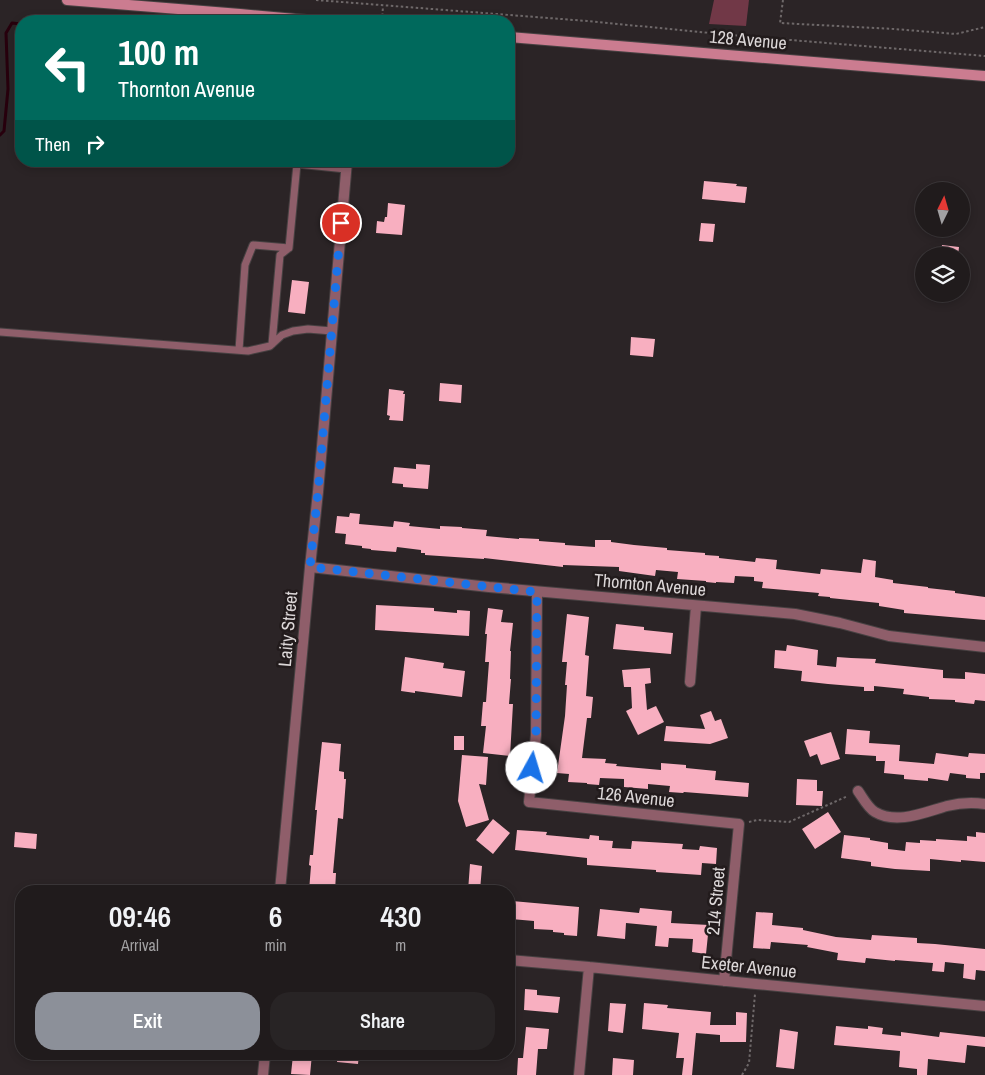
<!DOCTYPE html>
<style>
:root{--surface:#201b1c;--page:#282425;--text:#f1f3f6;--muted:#a2a1a3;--line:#3d393b;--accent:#8c9099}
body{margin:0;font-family:"Archivo Narrow",sans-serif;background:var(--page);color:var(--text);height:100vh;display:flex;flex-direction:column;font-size:19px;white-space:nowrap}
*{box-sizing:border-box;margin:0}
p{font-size:16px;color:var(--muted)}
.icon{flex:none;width:28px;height:28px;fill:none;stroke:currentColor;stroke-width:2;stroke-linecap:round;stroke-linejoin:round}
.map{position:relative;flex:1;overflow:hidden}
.sheet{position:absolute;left:15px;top:885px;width:500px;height:175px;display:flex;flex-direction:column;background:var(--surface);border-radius:20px;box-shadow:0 2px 8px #0003,0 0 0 1px var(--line)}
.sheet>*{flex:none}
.guide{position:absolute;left:15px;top:15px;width:500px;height:152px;border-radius:20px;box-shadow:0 2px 8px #0003,0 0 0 1px var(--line);background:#00695c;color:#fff;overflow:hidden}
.needle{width:32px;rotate:5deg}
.controls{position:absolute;left:915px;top:182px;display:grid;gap:10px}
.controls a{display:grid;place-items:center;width:55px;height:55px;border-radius:50%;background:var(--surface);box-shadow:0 2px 8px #0003,0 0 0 1px var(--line);font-size:25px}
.pin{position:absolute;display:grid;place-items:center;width:42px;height:42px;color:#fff;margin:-21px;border:2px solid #fff;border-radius:50%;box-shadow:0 1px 5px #0007}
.me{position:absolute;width:55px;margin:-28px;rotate:6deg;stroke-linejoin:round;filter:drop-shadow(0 0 4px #0008)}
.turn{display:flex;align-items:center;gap:18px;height:105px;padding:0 20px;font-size:22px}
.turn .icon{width:65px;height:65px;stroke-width:2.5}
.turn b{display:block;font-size:35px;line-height:42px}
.then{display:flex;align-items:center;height:48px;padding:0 20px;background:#0003;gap:10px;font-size:19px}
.eta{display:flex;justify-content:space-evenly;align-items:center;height:85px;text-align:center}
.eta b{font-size:30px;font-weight:600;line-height:35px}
.primary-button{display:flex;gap:10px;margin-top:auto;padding:10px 20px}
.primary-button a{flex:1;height:58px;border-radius:20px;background:var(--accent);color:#fff;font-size:20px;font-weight:600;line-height:58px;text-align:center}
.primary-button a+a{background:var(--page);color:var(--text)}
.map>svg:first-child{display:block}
.green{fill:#713847}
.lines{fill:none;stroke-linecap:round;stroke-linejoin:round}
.stream{stroke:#27000d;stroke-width:3}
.building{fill:#f8afc0}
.service-casing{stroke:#474142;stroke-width:9}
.minor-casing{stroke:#474142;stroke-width:12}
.tertiary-casing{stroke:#474142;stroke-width:12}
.secondary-casing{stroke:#474142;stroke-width:12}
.path{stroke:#6e6869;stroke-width:2;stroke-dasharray:2.5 2.5;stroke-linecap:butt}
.service{stroke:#8f5e6a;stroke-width:7}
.minor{stroke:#8f5e6a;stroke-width:10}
.tertiary{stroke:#8f5e6a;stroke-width:10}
.secondary{stroke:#cb7c90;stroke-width:10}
.route{stroke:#1a73e8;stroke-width:9;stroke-dasharray:0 16.2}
.labels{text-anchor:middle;stroke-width:5;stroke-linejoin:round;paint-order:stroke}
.street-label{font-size:18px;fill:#dcd7d8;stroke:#221b1c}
</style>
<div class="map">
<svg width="985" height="1075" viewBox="0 0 985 1075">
<rect width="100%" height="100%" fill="#2b2426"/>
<path class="green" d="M714 0H749L746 26 709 24Z"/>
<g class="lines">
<path class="stream" d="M0 135 4 131 8 89 6 33 12 23 21 24"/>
</g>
<path class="building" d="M704 181 737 184 736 186 747 187 745 203 702 199Z
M388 203 405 205 402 235 376 233 377 221 384 222 385 217H387Z
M701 223 715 224 713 242 699 241Z
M942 245 959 247 958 256H941Z
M292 280 309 282 305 314 288 312Z
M631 337 655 339 653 357 630 355Z
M440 383 462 385 461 403 439 401Z
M389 389 404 391 403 394H405L403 421 389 420 390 416 387 415Z
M416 464 430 465 428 489 403 487V484L392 483 394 467 416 469Z
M350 513 360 514 359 524 393 527 394 521 410 523 409 526 440 529V526L462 527V528L487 530 486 536 519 539V538L539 539V541L565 543V545L595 547V540H611V542L634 545 667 548V550L705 553V555L719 556V558L755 562 756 558 777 560 776 569 820 574 821 569 861 573 863 559 876 561 875 577 893 580V583L928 587V588L955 591V593L985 597V620L904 613V610L879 606V603L830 598V597L818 596 819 593 762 588 763 582 754 581V577L735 576 734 583 716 582V583L706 582V581L677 579 678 572 656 570 655 576 619 571V567L563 565V567L484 558V559L425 555V553H421V550L397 547 396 552 371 550V549L362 548V546L345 544 346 534 335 533 337 516 349 517Z
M376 605 434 608V611L457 613V610L470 611 469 636 375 630Z
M488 608 503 610 501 622 513 623 510 651H511L510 679H511L509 704H513L510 756 483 753 486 726H481L483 702H486L489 662H485L487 634H485Z
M567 614 589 617 585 655 589 656 586 696 593 697 591 718H587L582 758 606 759 605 763 617 764 616 766 661 770V763L686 765V768L716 771 715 780 749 783 748 797 684 792 683 793 669 792 670 786 648 784V789L624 787V779L600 778 599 785 587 784V783L568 782 569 774 557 773 565 716 567 685H565L567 662H562Z
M616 624 644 627V630L673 633 671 654 613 649Z
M787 645 818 650 817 665 836 667 837 657 851 658 876 659 875 663 943 670V678L965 679V672L985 674V701L975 700 974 704 955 702V700L929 699V697L903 694 904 689 874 686V691H864V687L828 684 801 681 802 671 774 668 775 650 786 651Z
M405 657 444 663 443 668 465 671 462 697 415 691V693L401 691Z
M650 668 651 683 645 684 647 710 656 706 664 722 638 735 626 711 632 708 631 687H624L622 670Z
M711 711 715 721 721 719 728 738 710 744 664 741 666 726 705 729 700 715Z
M847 729 870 731 869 743 900 745 899 761 934 764 936 753 968 757 969 753 985 754V773H980V779L966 778V775L950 773 948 781 928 778V781L904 779V775L884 773 885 761H876V756L845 754Z
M831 732 840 759 821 765 817 754 810 757 804 741Z
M454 736H464V750H454Z
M322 742 341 744 339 771 344 772V779H346L343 819 338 818 333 873H336L335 891H309L311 866 309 865 310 855H313L317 810H315Z
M462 755 488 757 486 785 479 784 489 820 466 827 458 801Z
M797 779 817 780V791H823L822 806 796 805Z
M828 812 841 832 815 849 802 829Z
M493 819 510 833 493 854 476 840Z
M517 830 547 832 546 835 589 839 590 835 599 836V840L613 841 612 848 631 849 632 841 683 844 682 849 699 850 700 846 717 848 716 864 702 863 701 875 656 872V870L587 865V858L515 850Z
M15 832 37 834 36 849 14 847Z
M976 832 985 833V862L961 860V862L930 859V871L895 869 871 866V862L841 858 844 835 870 838V840L888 843V849L905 851 906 842 920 843V840L936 841V839L967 841V836L976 837Z
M470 864 482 866 480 891H468Z
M512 901 579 907 577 936 564 935V933L553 932V930L534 929V921L511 919Z
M640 908 672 911 671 923 709 925 706 954 692 952 693 939 669 938 668 947 655 946 657 926 626 923 625 939 597 936 600 909 639 913Z
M756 912 773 913 772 925 803 928V930L836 937 871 940 872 935 917 938V943L935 944 985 949V971L976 970 975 980 963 978 964 964 945 962 944 972 932 971 933 963 895 960V961L866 958 865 963 837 960 838 953 807 947 808 945 771 942 770 949 753 948Z
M525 989 537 990V995L560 997 558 1013 524 1010Z
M610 1003 626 1004 623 1033 608 1031Z
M644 1003 668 1005 667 1008 711 1012 710 1025H736V1012L747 1013 746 1042H720V1035L696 1033 692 1075H682L684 1058H676L679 1033 642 1029Z
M836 1026 868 1029V1026L883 1028 882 1034 901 1036V1032L939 1037 940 1032 985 1037V1047L967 1045 965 1063 928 1059 927 1075H917V1069L899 1067 900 1051 834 1045Z
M526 1027 549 1029 547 1049H538L536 1075H517L518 1058H523Z
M780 1029 798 1032 794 1069 776 1067Z
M299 1054H312L310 1075 291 1074 293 1055H299Z
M338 1054H359L358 1064 337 1062Z
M613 1058 634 1060 633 1075H612Z"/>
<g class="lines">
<g class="service-casing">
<path id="service" d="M268 161 346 169
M0 332 248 351 270 346 282 335 293 331 308 329 332 331
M272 344 280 255 289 248 297 164
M239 350 245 265 253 245 289 248"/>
</g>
<g class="minor-casing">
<path id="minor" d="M310 567 489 587 795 614 840 623 889 636 923 640 985 647
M537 592 536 735 529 802 739 824 724 981
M690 682 696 606
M858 791C863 798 868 808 875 812 897 825 925 812 947 806 959 803 972 802 985 804
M509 960 589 967 756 984 985 1006
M579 1075 589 967"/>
</g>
<g class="tertiary-casing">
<path id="tertiary" d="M280 891 310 567 318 492 347 161
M263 1075 265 1054"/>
</g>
<g class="secondary-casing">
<path id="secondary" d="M67 0 240 14 318 21
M509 37 985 76"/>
</g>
<path class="path" d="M316 0 587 21 742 36 985 56
M783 0 780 23 894 29 956 34 985 27
M382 21 383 6
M749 822 757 820 789 822 848 796
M742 1075 749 1063 755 994"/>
<use href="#service" class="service"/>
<use href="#minor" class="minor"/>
<use href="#tertiary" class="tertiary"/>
<use href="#secondary" class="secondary"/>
</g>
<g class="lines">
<path class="route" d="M341 223 318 492 310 567 537 592 536 735 532 768"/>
</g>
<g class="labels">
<g class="street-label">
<text transform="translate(748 40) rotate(5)" y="6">128 Avenue</text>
<text transform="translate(650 585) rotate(5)" y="6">Thornton Avenue</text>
<text transform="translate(288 629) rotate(-85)" y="6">Laity Street</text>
<text transform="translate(636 797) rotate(6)" y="6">126 Avenue</text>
<text transform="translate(716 901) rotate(-85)" y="6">214 Street</text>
<text transform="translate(749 967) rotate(6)" y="6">Exeter Avenue</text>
</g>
</g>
</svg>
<div class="controls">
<a><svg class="needle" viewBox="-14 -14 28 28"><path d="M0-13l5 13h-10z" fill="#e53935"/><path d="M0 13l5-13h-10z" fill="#a2a1a3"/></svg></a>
<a><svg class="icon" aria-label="layers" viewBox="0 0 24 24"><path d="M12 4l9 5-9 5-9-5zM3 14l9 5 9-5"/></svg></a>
</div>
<div class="pin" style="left:341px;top:223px;background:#d93025"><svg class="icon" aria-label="arrive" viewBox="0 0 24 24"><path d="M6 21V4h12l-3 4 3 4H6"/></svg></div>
<svg class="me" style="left:532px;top:768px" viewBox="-20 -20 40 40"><circle r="19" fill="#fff"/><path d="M0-13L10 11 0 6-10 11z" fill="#1a73e8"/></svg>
<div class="guide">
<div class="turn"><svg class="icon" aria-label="left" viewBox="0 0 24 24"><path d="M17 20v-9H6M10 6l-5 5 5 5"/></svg><div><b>100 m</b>Thornton Avenue</div></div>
<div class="then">Then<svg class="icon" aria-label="right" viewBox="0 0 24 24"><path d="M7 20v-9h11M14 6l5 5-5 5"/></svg></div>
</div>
<section class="sheet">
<div class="eta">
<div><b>09:46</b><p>Arrival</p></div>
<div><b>6</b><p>min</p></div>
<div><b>430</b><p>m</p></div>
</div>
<div class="primary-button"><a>Exit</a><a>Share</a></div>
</section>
</div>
